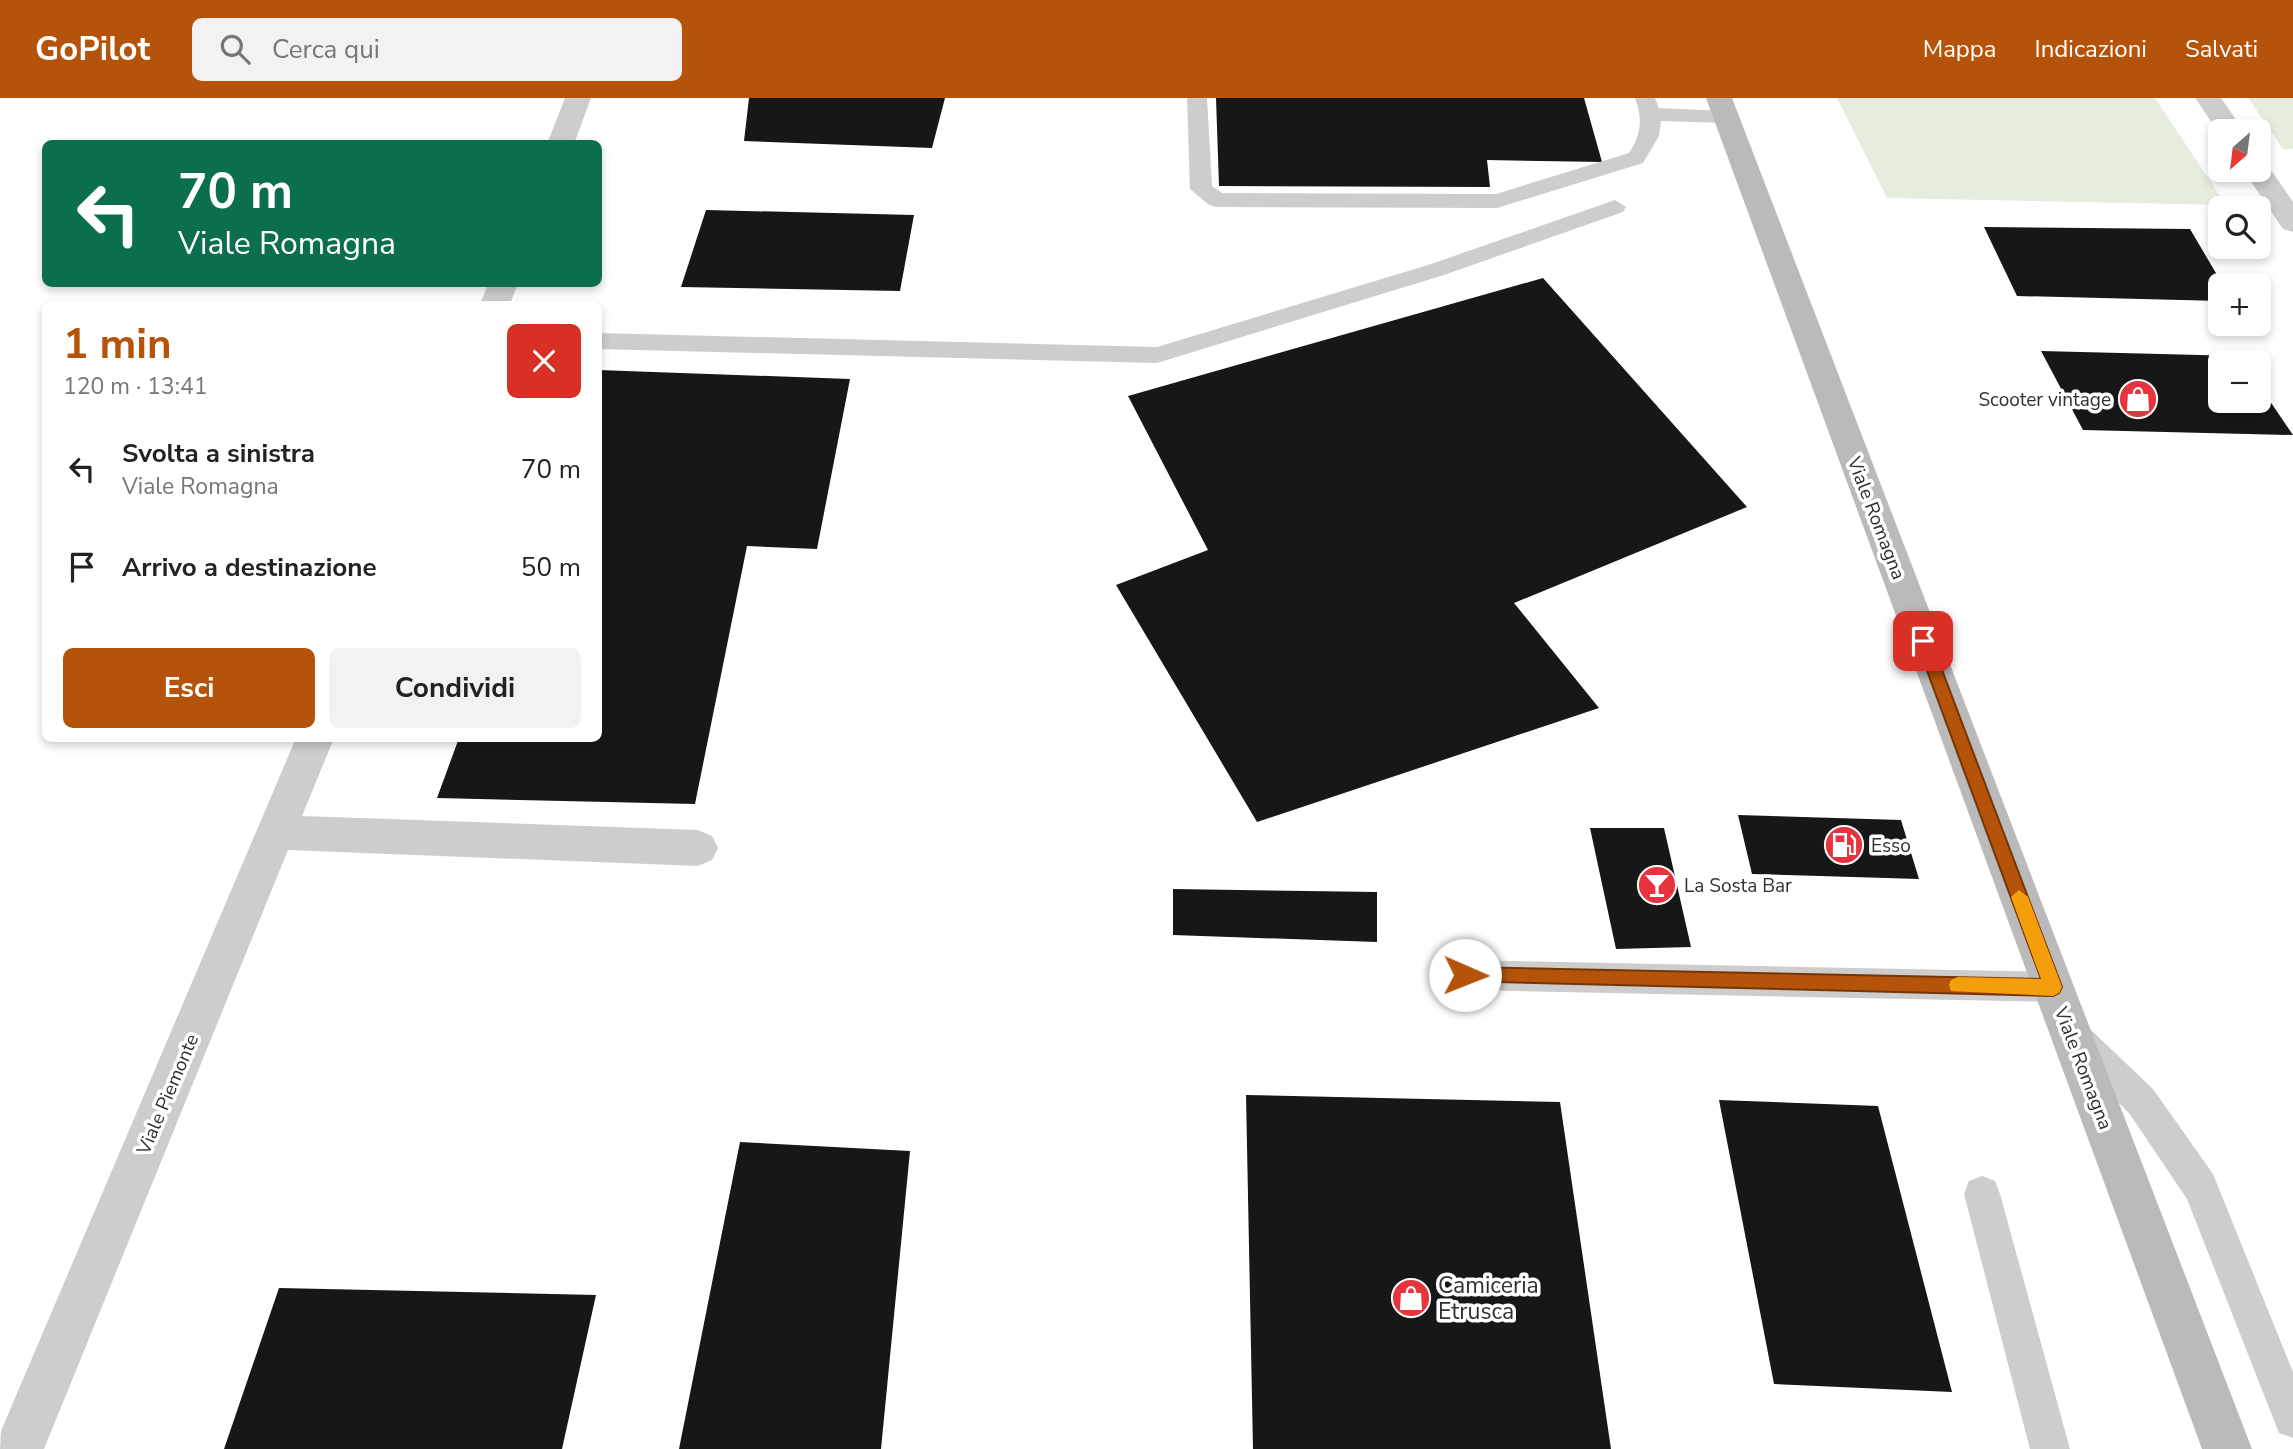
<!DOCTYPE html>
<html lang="it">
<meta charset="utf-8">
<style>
:root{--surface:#fff;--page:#f2f2f2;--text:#222;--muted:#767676;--accent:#b45309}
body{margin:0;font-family:"Nunito Sans",sans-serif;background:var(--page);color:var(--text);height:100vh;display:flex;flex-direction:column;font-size:26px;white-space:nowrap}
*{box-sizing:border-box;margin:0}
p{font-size:23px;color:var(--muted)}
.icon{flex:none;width:38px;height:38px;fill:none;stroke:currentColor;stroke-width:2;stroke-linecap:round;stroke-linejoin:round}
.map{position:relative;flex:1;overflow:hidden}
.details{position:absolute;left:42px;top:203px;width:560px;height:441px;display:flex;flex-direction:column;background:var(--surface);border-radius:10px;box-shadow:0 4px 10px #0003}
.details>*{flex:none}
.top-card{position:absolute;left:42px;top:42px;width:560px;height:147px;border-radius:10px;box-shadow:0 4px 10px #0003;background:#0b6e4f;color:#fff;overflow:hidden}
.needle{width:46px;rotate:208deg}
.buttons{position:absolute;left:2208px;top:21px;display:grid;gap:14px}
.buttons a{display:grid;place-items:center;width:63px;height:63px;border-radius:10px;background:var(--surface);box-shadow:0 4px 10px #0003;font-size:35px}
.pin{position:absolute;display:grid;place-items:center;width:60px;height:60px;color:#fff;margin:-30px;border-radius:14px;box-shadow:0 4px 10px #0006}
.me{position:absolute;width:77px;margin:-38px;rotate:91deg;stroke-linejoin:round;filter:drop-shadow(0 0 5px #0008)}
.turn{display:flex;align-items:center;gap:24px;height:147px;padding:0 21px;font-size:32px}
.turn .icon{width:91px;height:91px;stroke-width:2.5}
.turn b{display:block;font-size:49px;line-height:60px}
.round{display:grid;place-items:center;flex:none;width:74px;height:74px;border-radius:10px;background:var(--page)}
.summary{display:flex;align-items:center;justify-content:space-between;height:119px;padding:0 21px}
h1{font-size:42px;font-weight:700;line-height:52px;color:var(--accent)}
.cta{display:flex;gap:14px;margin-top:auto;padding:14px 21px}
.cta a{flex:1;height:80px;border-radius:10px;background:var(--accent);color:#fff;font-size:28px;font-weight:700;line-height:80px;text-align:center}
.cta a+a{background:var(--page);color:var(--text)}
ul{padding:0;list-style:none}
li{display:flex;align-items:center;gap:21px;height:98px;padding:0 21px}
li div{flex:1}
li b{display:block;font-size:26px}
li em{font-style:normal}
header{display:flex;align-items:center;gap:42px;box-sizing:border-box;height:98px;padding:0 35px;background:var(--accent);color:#fff}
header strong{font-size:33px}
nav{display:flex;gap:38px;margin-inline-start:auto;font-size:24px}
.search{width:490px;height:63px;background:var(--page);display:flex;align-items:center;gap:18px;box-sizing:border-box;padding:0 24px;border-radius:10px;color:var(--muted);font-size:26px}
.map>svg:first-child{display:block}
.green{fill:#e6edde}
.building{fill:#171717}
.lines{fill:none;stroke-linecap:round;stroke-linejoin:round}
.lane{fill:#cdcdcd;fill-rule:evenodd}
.street{fill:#cdcdcd;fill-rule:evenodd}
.secondary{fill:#bababa;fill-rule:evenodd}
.route{fill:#b45309;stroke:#753606;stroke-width:2}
.slow{fill:#f59e0b}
.labels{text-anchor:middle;stroke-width:7;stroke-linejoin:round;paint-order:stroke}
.poi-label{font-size:19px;fill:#303030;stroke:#fff;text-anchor:start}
.street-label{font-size:19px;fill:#303030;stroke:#fff}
.near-poi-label{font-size:23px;fill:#303030;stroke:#fff;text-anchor:start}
</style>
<header>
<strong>GoPilot</strong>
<div class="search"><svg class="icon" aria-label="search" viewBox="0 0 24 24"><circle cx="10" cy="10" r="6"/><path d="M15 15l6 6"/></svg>Cerca qui</div>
<nav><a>Mappa</a><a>Indicazioni</a><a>Salvati</a></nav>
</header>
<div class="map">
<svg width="2293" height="1351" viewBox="0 0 2293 1351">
<rect width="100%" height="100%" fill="#fff"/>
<path class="green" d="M1837 0H2155L2226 107 1887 100Z
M2248 0H2293V51H2283Z"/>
<path class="building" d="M749 0H945L932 50 744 43Z
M1216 0H1584L1602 64 1487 62 1490 89 1219 88Z
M706 112 914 117 900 193 681 189Z
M1984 129 2190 131 2223 187 2221 203 2017 198Z
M1543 180 1747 409 1514 505 1599 610 1257 724 1116 487 1208 452 1128 298Z
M2041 253 2240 258 2244 264H2221V303H2259V287L2293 337 2083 332Z
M598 272 850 281 817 451 747 448 695 706 437 700 459 640H598Z
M1738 717 1901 722 1919 781 1752 776Z
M1590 730H1664L1691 849 1616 851Z
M1173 791 1377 794V844L1173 837Z
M1246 997 1560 1004 1611 1351H1253Z
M1719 1002 1878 1008 1952 1294 1774 1286Z
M740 1044 910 1053 881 1351H679Z
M279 1190 596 1197 562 1351H224Z"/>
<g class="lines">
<path class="lane" d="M1187 0H1207L1212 88 1222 95 1496 96 1629 55C1641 37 1643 21 1635 0H1655L1659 10 1726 13 1736 19 1726 25 1661 23 1659 38 1643 65 1497 110 1217 109 1209 107 1190 91Z
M1615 102 1626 109 1623 114 1444 177 1157 265 598 251V235L1157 249 1428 167Z
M1465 862 2053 874 2065 878 2069 889 2065 900 2053 904 1465 892 1453 888 1449 877 1453 866Z
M2077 925 2089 930 2153 991 2213 1076 2293 1274V1340L2279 1335 2187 1101 2129 1015 2065 952 2060 941 2065 930Z
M1982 1078 1995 1083 2000 1096 2070 1351H2030L1964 1096 1969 1083Z"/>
<path class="street" d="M565 0H591L574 46H547Z
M2195 0H2221L2244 33H2221V38Z
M2259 64 2267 66 2293 104V134L2283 131 2243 72H2259Z
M488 186H518L510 206H480Z
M296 640H334L302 718 698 732 712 738 718 750 712 762 698 768 288 752 44 1351H0L1 1333Z"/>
<path class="secondary" d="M1706 0H1732L2252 1351H2202Z"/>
</g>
<path class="route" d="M1923 537 1931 543 2062 889 2059 895 2053 898 1459 883 1456 877 1459 872 1465 869 2041 881 1916 543Z"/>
<path class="slow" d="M2019 792 2028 799 2062 889 2059 895 2053 898 1951 893 1949 887 1951 882 1958 879 2041 881 2011 799Z"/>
<defs>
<g id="shop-disc" transform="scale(2.0125)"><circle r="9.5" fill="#e6333d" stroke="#fff"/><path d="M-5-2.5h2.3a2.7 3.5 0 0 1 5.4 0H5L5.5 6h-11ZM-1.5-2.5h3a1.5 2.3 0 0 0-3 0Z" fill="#fff"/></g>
<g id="fuel-disc" transform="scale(2.0125)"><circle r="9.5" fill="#e6333d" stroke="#fff"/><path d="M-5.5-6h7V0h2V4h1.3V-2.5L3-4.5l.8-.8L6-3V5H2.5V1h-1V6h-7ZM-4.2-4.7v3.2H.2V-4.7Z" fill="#fff"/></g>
<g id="bar-disc" transform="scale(2.0125)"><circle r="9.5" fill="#e6333d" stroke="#fff"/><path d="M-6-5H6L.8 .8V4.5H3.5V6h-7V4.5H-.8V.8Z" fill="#fff"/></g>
</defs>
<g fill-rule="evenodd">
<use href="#shop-disc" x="2138" y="301"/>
<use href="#fuel-disc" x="1844" y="747"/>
<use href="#bar-disc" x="1657" y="787"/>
<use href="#shop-disc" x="1411" y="1200"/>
</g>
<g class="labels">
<g class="poi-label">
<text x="2111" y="308" text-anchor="end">Scooter vintage</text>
<text x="1871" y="754">Esso</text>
<text x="1684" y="794">La Sosta Bar</text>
</g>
<g class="street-label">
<text transform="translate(1877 420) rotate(69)" y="7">Viale Romagna</text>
<text transform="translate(2084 970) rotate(69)" y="7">Viale Romagna</text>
<text transform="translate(167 996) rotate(-67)" y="7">Viale Piemonte</text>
</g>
<g class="near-poi-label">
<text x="1438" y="1195">Camiceria<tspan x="1438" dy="26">Etrusca</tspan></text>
</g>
</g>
</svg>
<div class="buttons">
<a><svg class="needle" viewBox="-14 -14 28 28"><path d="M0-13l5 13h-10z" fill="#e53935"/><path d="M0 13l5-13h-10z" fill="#767676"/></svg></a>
<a><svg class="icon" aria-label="search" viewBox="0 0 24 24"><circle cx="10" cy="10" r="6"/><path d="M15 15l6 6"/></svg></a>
<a>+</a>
<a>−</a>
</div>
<div class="pin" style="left:1923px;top:543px;background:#d93025"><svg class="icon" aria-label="arrive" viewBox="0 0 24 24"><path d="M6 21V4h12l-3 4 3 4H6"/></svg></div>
<svg class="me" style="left:1465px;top:877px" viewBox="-20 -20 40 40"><circle r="19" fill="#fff"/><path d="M0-13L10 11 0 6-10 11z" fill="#b45309"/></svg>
<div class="top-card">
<div class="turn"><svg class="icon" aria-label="left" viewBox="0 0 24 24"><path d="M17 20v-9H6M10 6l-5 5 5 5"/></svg><div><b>70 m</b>Viale Romagna</div></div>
</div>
<section class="details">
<div class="summary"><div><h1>1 min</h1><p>120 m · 13:41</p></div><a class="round" style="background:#d93025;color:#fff"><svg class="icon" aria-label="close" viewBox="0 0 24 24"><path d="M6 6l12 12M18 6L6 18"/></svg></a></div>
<ul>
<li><svg class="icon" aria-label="left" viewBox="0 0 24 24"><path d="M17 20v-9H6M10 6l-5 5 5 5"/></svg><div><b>Svolta a sinistra</b><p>Viale Romagna</p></div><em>70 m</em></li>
<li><svg class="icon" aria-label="arrive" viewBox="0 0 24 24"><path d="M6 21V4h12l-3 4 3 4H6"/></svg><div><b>Arrivo a destinazione</b></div><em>50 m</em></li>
</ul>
<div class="cta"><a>Esci</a><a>Condividi</a></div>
</section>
</div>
